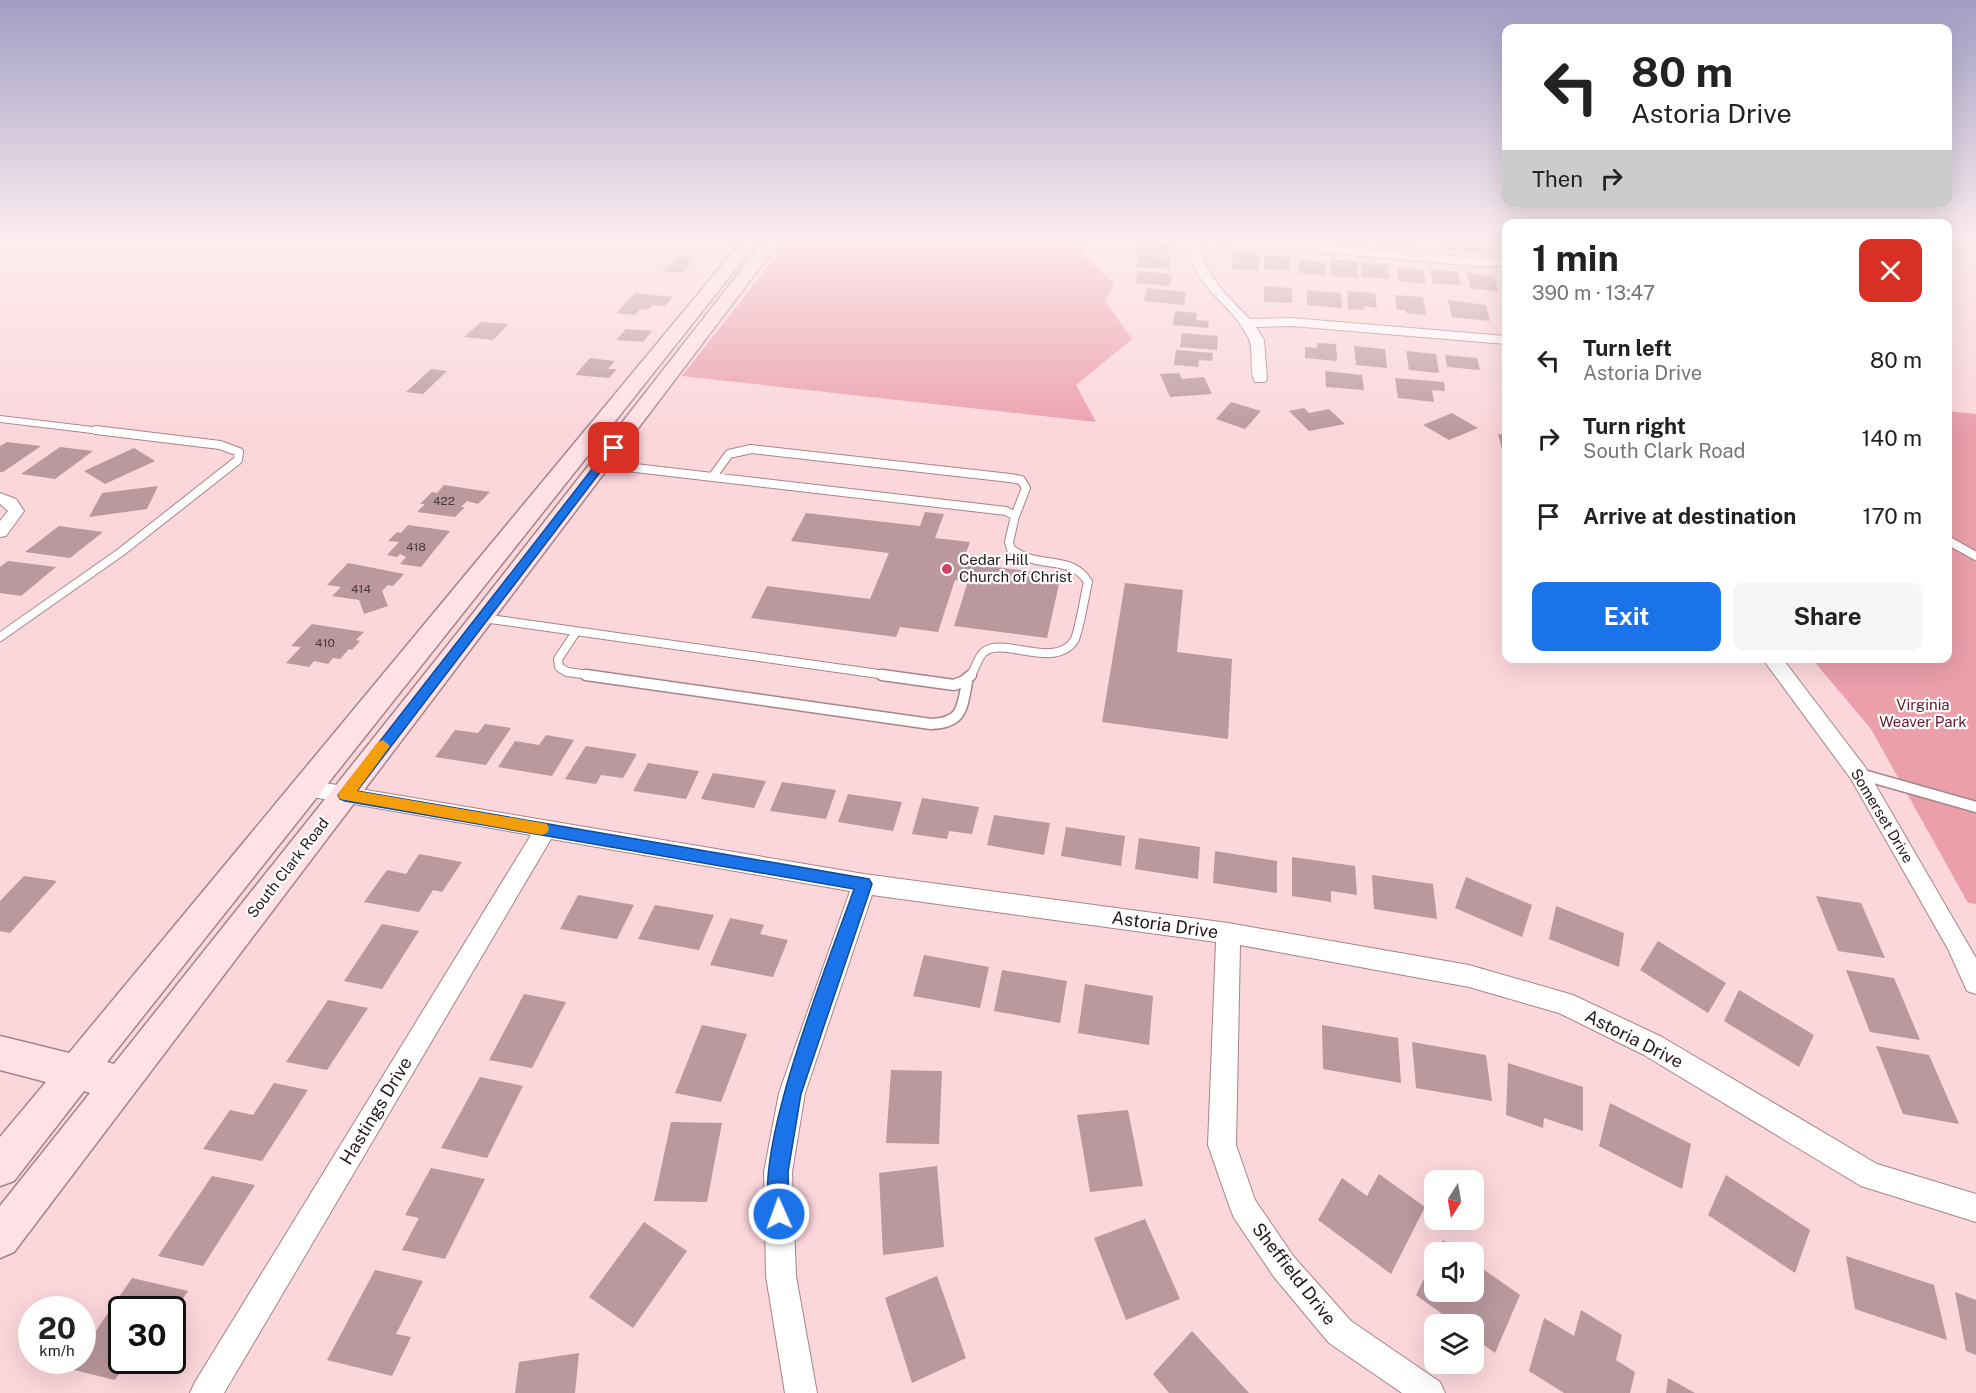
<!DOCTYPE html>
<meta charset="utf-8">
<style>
:root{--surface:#fff;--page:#f6f6f6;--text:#222;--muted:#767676;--accent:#1a73e8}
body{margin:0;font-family:"Public Sans",sans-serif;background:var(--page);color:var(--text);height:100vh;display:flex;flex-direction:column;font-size:22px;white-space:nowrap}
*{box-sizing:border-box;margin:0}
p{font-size:20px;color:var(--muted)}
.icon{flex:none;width:33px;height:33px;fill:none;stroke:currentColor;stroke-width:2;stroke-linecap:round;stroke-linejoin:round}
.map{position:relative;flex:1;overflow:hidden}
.sheet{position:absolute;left:1502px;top:219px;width:450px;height:444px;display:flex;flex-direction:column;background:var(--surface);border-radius:12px;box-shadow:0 6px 24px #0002}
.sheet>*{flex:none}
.banner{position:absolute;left:1502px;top:24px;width:450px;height:183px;border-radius:12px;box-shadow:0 6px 24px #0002;background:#fff;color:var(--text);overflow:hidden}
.needle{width:39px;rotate:191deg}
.tools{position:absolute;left:1424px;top:1170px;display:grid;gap:12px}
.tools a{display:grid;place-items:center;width:60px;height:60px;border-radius:12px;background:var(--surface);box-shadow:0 6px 24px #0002;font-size:30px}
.speed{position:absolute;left:18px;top:1296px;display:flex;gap:12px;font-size:30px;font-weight:700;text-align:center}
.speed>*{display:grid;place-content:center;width:78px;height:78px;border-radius:50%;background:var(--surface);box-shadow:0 6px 24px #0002;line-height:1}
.speed small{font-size:15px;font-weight:400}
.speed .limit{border:3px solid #111;border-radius:9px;background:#fff;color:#111}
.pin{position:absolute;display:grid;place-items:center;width:51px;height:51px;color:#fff;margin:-26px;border-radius:12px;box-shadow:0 3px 9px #0006}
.me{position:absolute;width:66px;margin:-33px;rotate:358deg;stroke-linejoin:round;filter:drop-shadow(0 0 4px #0008)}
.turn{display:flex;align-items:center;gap:21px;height:126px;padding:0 30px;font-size:27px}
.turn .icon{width:78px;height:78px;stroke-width:2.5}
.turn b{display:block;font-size:42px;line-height:51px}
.then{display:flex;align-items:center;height:57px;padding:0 30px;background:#0003;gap:12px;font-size:22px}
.round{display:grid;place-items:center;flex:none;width:63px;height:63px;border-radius:12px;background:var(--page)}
.overview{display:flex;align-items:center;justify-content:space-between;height:102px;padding:0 30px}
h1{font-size:36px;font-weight:700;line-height:45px}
.action{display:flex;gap:12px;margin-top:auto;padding:12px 30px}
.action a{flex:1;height:69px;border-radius:12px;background:var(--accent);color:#fff;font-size:24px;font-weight:700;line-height:69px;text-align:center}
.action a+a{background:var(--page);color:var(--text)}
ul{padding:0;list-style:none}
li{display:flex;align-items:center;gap:18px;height:78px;padding:0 30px}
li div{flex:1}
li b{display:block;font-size:22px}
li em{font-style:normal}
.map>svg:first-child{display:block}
.green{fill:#ea9fab}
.building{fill:#ba989d}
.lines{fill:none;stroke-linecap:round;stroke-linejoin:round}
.lane-far2-casing{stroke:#a68489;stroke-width:8}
.lane-far1-casing{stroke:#a68489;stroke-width:10}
.lane-casing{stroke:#a68489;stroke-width:13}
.street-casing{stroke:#a68489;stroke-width:2}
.secondary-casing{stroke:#a68489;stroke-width:3}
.lane-far2{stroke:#fff;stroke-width:6}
.lane-far1{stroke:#fff;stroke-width:8}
.lane{stroke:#fff;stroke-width:10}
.street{fill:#fff;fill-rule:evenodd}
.secondary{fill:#ffe1e6;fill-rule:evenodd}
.route{fill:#1a73e8;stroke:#114b97;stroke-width:1.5}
.slow{fill:#f59e0b}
.poi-dot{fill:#d14267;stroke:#fff;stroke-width:2}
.labels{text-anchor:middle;stroke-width:4.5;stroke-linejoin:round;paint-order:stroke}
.number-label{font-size:12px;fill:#4a383b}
.poi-label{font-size:15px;fill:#25181a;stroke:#fff;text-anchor:start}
.park-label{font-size:15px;fill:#67152d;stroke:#fff}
.street-label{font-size:15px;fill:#25181a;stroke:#fff}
.near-street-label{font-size:18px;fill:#25181a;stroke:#fff}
</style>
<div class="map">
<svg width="1976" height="1393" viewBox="0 0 1976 1393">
<rect width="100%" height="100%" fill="#fbd6db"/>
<path class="green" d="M788 241H1087L1083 255 1115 284 1105 301 1132 339 1076 385 1096 422 682 376Z
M1947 411 1976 414V904L1968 903 1871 729 1812 659 1947 658Z"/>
<path class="building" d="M1139 241 1171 244 1168 255 1136 252Z
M1378 241H1413L1414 247 1379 244Z
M1447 241 1480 242 1483 253 1449 250Z
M1233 252 1260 254 1259 271 1232 269Z
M1139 255 1171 258 1169 269 1137 267Z
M1264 255 1291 257V270L1264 269Z
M677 256 696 257 682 273 662 271Z
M1299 258 1325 263 1326 276 1299 273Z
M1330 259 1357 262 1358 278 1331 276Z
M1361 263 1388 264 1390 279 1362 277Z
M1397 267 1423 270 1426 284 1399 281Z
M1430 269 1458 272 1461 285 1433 284Z
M1138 271 1172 274 1170 286 1136 283Z
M1466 272 1494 277 1498 291 1471 289Z
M1264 286 1292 288V303L1264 302Z
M1147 288 1186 292 1184 305 1144 301Z
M1307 290 1341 293 1342 308 1307 305Z
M1347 291 1375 293 1377 308 1364 306 1365 310 1348 309Z
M635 293 673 297 665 306 652 305 647 310 640 309 635 315 616 313Z
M1395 295 1423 297 1426 315 1406 313 1405 310H1397Z
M1448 300 1486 305 1490 321 1452 317Z
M1175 311 1197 313 1196 320 1209 321 1208 328 1173 325Z
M481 322 509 324 493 340 464 337Z
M626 329 652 331 643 342 616 340Z
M1182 333 1218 336 1217 350 1180 347Z
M1317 343 1336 344 1337 361 1305 358V347L1317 348Z
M1354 346 1385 349 1387 368 1356 365Z
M1176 350 1213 353 1212 361 1199 360 1198 367 1174 365Z
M1406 351 1436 354 1439 373 1409 370Z
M1445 355 1477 358 1480 370 1447 367Z
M590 358 615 361 608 369H617L609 378 575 375Z
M431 369 447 371 423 394 406 392Z
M1325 371 1362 375 1364 390 1326 387Z
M1179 373 1182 379 1204 377 1212 394 1170 397 1160 374Z
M1395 378 1444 382 1445 391 1432 390 1434 402 1398 398Z
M1231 402 1261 411 1245 429 1216 419Z
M1304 408 1309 413 1329 409 1345 424 1309 431 1289 411Z
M1452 413 1478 428 1449 440 1423 425Z
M1498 434 1506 435V457H1504Z
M7 442 41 446 3 472H0V446Z
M60 447 93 451 55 479 21 474Z
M134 448 155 461 105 484 84 471Z
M444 485 490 492 478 504 467 501 461 507H465L455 517 417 512 425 504H420L432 492 437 493Z
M158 486 147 509 89 517 102 493Z
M925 512 944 514 935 538 970 542 962 563 1061 575 1047 638 954 626 968 581 955 580 938 632 900 627 896 637 751 618 767 586 870 599 889 553 791 541 806 513 920 526Z
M408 525 450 531 421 567 400 564 406 557 400 554 397 557 387 555 399 542 388 541 397 532 401 533Z
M59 526 103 532 70 558 25 552Z
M8 561 56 567 21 596 0 593V567Z
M348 563 404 574 393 586 388 585 382 591 388 606 364 614 359 600 332 596 341 587 327 585Z
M1125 583 1183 590 1177 652 1232 659 1228 739 1102 722Z
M312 624 364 632 356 640 360 641 352 650 349 649 340 659 333 658 328 664 314 661 309 667 286 663 301 647 291 646Z
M485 724 511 728 486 765 435 757 455 730 478 733Z
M546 735 574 740 552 776 498 767 515 741 539 745Z
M586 746 637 754 623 778 601 775 596 784 565 779Z
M648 763 699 771 686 799 633 791Z
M713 773 766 781 754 808 701 799Z
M782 782 836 790 826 819 770 811Z
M848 794 902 802 893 831 838 822Z
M922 798 979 807 972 834 949 831 947 839 912 834Z
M994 815 1050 823 1044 855 987 845Z
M1066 827 1125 836 1121 866 1061 856Z
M1139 838 1200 847 1198 879 1135 869Z
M1215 851 1277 861V893L1213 883Z
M419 854 462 862 442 892 433 890 419 912 364 902 387 870 406 874Z
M1292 857 1355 866 1357 895 1331 891V902L1292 896Z
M1372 875 1433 884 1437 919 1374 909Z
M24 876 57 881 10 933 0 931V901Z
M1466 877 1532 905 1522 937 1455 908Z
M578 895 634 905 617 939 560 929Z
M1816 896 1861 903 1885 958 1838 951Z
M655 905 714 915 699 950 638 939Z
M1556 906 1624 933 1619 967 1549 939Z
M730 918 764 925 760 934 788 940 773 977 710 965Z
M382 924 419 931 382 989 344 981Z
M1658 941 1726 983 1708 1013 1640 970Z
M924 955 989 967 980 1008 913 996Z
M1002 970 1067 981 1060 1023 994 1011Z
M1846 970 1894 978 1920 1040 1870 1032Z
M1085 984 1153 996 1149 1045 1078 1033Z
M1739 990 1814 1035 1799 1067 1724 1021Z
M524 994 566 1002 532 1068 489 1060Z
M328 1000 368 1008 327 1070 286 1062Z
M702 1025 747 1034 721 1102 675 1093Z
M1322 1025 1398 1038 1401 1083 1323 1069Z
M1412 1042 1486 1055 1492 1101 1416 1088Z
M1876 1046 1929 1055 1959 1124 1903 1114Z
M1508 1063 1583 1087V1131L1544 1118 1543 1128 1506 1115Z
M891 1070 942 1071 939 1144 886 1143Z
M480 1077 523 1086 487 1158 441 1148Z
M274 1083 308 1090 262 1161 203 1149 230 1110 253 1115Z
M1610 1103 1691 1144 1682 1189 1599 1146Z
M1128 1110 1143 1186 1090 1192 1077 1115Z
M671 1122 722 1123 707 1202 654 1201Z
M937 1166 944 1247 883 1255 879 1173Z
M431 1168 485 1179 445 1259 402 1250 419 1218 405 1215Z
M1379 1174 1425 1207 1391 1274 1318 1220 1342 1178 1367 1196Z
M1726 1175 1810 1230 1795 1273 1708 1215Z
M212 1176 255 1185 203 1266 158 1256Z
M1145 1219 1180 1299 1126 1320 1094 1238Z
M644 1222 687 1251 633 1328 589 1297Z
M1443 1240 1460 1252H1436Z
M1846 1256 1934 1285 1947 1340 1855 1309Z
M1434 1258V1292H1473V1262L1520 1295 1495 1353 1473 1337V1324H1456L1416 1295Z
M375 1270 423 1281 396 1334 411 1337 392 1376 327 1360Z
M937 1276 966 1358 912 1383 885 1298Z
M132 1278 188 1291 172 1314V1310H122V1360H128L115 1380 70 1369 76 1360H82V1351Z
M1955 1292 1976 1300V1355L1966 1351Z
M1581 1310 1622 1335 1616 1360 1635 1372 1630 1393H1564L1529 1371 1544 1318 1574 1336Z
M1192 1331 1249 1393H1169L1153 1374Z
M579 1353 575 1393H515L519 1362Z
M1668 1378 1695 1393H1666Z"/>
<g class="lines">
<g class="lane-far2-casing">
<path id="lane-far2" d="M0 419 109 432"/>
</g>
<g class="lane-far1-casing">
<path id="lane-far1" d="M601 464 1006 511 1015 516 1009 542 1011 549C1038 570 1072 554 1088 582 1085 594 1079 633 1074 641 1054 670 1003 636 984 652 977 658 976 669 970 676
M713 476 729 454 751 449 1010 478 1021 480 1026 488 1015 516
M1947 540 1976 556
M483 618 893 676
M576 632 558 659 559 667 567 672 597 676
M0 637 121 552 238 460 239 452 220 445 96 430"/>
</g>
<g class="lane-casing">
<path id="lane" d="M586 675 931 724C962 723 962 709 967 682
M882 675 954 685 964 681 971 675
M1860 774 1976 807"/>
</g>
<g class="street-casing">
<path id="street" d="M1186 241H1198C1204 275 1227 296 1250 319L1291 318 1506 336V344L1291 326 1256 327 1264 340 1267 379 1265 382H1255C1248 369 1255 350 1248 337 1229 299 1194 291 1186 241Z
M1220 241H1267L1488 259 1506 257V265L1488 267 1226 244Z
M0 493 16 499 24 511 6 536 0 537V521L8 511 0 504Z
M1762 658H1782L1865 767 1976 958V994L1967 991 1948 949 1851 779Z
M307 780 864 874 1228 923 1469 965 1573 995 1662 1037 1877 1164 1976 1194V1222L1861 1186 1644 1055 1559 1013 1469 987 1240 945 1236 1145 1255 1200 1294 1257 1351 1321 1440 1382 1445 1393H1402L1329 1343 1274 1277 1234 1218 1230 1208 1208 1145 1216 942 872 895 805 1093 792 1172 796 1276 817 1393H785L766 1276 764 1172 779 1093 850 891 551 839 224 1393H190L195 1382 531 835 307 796 300 794 296 788 300 782Z"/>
</g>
<g class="secondary-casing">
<path id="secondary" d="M742 241H758L107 1062 114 1064 474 612 764 241H780L14 1252 0 1258V1206L90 1093 84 1091 14 1181 0 1186V1137L46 1082 0 1070V1036L69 1053Z"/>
</g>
<use href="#lane-far2" class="lane-far2"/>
<use href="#lane-far1" class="lane-far1"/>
<use href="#lane" class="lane"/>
<use href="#street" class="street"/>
<use href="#secondary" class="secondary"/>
</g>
<linearGradient id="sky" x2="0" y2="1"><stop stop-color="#a19ec4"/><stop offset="0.55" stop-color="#fdedef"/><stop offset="1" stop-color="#fdedef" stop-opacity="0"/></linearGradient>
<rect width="1976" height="436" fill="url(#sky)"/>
<path class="route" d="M614 445 617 446V450L357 791 869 879 872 884 801 1094 788 1172 789 1214 786 1221 779 1224 772 1221C747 1159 831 956 854 889L345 801 340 799 338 795 610 446Z"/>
<path class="slow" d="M383 740 390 746 357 791 542 823 547 824 549 829 547 833 542 835 340 799 338 795 340 791 378 742Z"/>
<circle class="poi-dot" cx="947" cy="569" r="6"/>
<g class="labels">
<g class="number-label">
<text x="444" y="505">422</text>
<text x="416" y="551">418</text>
<text x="361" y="593">414</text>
<text x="325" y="647">410</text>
</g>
<g class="poi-label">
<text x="959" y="565">Cedar Hill<tspan x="959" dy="17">Church of Christ</tspan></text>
</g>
<g class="park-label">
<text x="1923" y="710">Virginia<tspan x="1923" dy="17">Weaver Park</tspan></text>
</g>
<g class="street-label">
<text transform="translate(1882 816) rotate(59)" y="5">Somerset Drive</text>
<text transform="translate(288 868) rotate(-52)" y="5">South Clark Road</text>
</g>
<g class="near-street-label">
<text transform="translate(1165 925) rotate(8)" y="6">Astoria Drive</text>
<text transform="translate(1634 1039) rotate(27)" y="6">Astoria Drive</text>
<text transform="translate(376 1111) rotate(-59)" y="6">Hastings Drive</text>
<text transform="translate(1294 1274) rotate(52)" y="6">Sheffield Drive</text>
</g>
</g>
</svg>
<div class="tools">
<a><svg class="needle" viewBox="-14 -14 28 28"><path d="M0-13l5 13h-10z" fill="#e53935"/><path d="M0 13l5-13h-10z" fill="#767676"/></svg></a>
<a><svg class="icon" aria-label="sound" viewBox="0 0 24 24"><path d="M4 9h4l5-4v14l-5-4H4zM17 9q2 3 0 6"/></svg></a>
<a><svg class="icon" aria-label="layers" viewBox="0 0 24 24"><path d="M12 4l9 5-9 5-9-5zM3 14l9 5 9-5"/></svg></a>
</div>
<div class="speed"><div>20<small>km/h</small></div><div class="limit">30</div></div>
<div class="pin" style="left:614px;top:448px;background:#d93025"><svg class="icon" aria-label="arrive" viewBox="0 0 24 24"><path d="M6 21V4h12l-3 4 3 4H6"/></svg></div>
<svg class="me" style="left:779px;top:1214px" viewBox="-20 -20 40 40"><circle r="17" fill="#1a73e8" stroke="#fff" stroke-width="3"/><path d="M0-11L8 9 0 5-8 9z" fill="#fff"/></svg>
<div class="banner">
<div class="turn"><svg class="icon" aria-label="left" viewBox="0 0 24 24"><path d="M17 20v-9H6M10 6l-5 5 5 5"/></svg><div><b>80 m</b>Astoria Drive</div></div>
<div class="then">Then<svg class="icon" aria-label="right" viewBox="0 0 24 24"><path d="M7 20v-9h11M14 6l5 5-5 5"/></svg></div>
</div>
<section class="sheet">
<div class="overview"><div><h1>1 min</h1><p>390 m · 13:47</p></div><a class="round" style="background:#d93025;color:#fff"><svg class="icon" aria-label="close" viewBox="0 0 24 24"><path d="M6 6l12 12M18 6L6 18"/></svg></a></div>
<ul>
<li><svg class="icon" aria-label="left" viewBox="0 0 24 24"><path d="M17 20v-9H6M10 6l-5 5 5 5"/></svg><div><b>Turn left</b><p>Astoria Drive</p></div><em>80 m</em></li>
<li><svg class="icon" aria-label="right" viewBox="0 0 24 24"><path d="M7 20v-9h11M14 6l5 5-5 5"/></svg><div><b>Turn right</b><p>South Clark Road</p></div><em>140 m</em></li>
<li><svg class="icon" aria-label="arrive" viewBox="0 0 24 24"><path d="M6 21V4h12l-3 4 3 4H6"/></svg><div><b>Arrive at destination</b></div><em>170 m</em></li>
</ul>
<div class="action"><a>Exit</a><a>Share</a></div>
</section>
</div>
